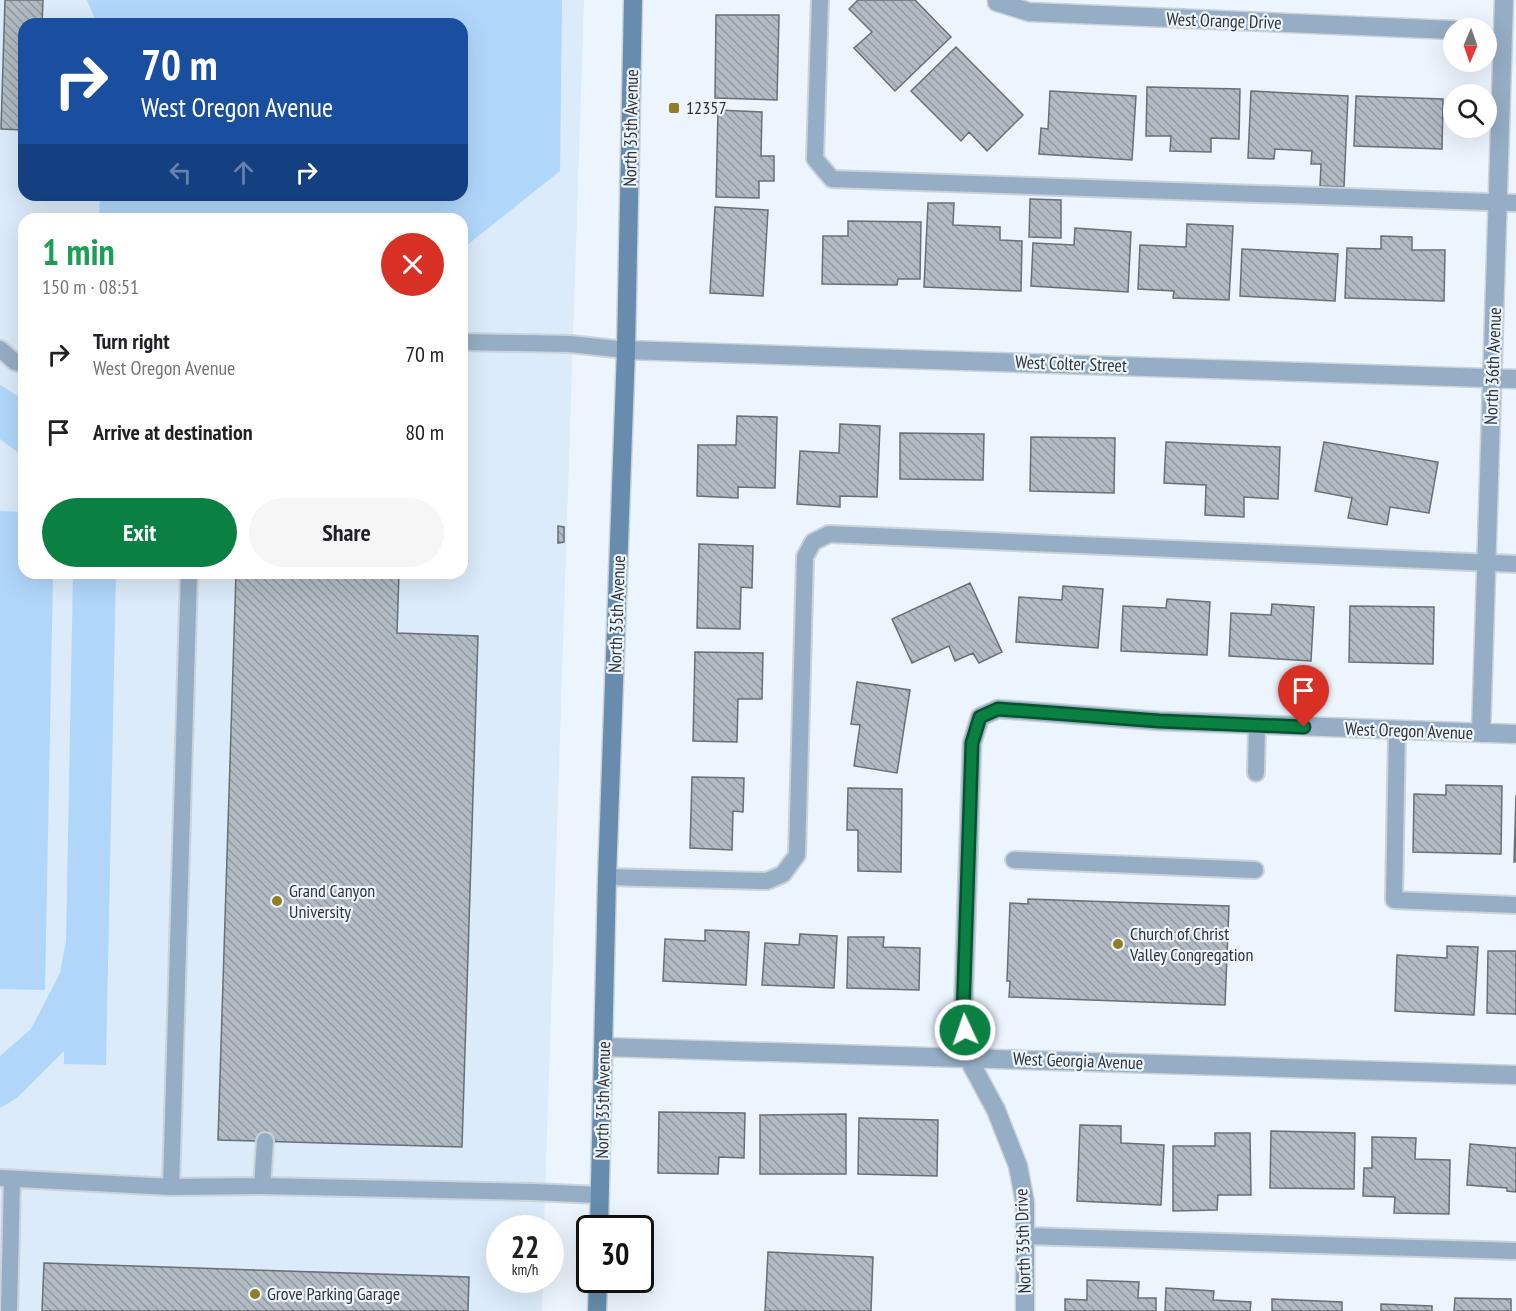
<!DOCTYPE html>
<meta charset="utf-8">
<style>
:root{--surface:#fff;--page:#f6f6f6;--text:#202124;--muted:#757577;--accent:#0b8043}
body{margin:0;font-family:"PT Sans Narrow",sans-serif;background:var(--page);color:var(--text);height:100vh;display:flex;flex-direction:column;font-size:22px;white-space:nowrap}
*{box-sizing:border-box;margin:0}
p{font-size:20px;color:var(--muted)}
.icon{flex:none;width:33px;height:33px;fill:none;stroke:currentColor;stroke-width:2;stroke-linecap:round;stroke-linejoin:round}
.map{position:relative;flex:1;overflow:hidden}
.details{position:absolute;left:18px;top:213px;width:450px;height:366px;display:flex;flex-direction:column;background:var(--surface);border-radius:18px;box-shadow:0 6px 24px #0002}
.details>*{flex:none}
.top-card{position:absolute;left:18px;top:18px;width:450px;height:183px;border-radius:18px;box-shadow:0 6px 24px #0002;background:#1a4fa0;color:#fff;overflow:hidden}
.needle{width:39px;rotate:182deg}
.fabs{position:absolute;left:1443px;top:18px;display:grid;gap:12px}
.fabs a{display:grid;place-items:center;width:54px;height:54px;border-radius:50%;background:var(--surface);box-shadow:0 6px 24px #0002;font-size:30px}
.speed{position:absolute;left:486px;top:1215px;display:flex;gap:12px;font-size:30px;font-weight:700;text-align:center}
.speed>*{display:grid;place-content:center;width:78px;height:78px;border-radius:50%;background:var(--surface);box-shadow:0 6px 24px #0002;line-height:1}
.speed small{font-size:15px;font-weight:400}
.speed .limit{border:3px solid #111;border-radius:9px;background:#fff;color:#111}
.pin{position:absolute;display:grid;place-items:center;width:51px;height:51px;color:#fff;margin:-62px -26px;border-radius:50% 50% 50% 0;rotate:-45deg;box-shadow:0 0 6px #0007}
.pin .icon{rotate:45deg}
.me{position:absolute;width:66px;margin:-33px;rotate:357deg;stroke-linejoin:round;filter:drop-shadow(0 0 4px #0008)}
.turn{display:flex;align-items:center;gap:21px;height:126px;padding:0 24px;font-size:27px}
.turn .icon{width:78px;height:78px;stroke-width:2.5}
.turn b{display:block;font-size:42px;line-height:51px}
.lanes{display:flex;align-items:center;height:57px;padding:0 24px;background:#0003;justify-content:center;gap:30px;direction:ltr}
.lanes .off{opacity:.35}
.round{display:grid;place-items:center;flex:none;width:63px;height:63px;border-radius:32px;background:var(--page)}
.summary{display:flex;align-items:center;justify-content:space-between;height:102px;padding:0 24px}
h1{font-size:36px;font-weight:600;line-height:45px;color:#1e9e55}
.cta{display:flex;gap:12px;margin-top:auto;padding:12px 24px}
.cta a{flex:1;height:69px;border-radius:36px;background:var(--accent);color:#fff;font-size:24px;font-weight:600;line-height:69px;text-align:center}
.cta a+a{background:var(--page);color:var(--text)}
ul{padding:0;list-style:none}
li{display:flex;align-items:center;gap:18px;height:78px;padding:0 24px}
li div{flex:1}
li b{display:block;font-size:22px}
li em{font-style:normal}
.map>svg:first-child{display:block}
.built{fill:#dbebf9;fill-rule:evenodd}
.grass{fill:#b0d7fa}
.building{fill:url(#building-back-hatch);stroke:#676f77;stroke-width:1.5}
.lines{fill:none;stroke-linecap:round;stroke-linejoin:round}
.lane-casing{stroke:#cad2da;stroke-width:20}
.street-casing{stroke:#cad2da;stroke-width:21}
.secondary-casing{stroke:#cad2da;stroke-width:21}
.lane{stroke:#95aec5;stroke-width:16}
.street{stroke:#95aec5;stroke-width:18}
.secondary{stroke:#678cad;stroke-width:18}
.route-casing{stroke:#07532c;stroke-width:15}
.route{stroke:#0b8043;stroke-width:10}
.poi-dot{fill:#917d23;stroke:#ecf5fe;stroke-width:2}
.labels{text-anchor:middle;stroke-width:4.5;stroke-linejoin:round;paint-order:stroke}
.street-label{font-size:18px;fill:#2f3336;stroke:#ecf5fe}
.poi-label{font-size:18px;fill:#2f3336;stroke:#ecf5fe;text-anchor:start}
</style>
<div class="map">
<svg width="1516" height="1311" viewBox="0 0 1516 1311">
<defs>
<pattern id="building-back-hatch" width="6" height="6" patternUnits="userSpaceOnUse" patternTransform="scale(1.5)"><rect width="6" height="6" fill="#b2bbc3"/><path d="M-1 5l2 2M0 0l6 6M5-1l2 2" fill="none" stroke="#91999f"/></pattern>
</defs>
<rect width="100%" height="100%" fill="#ecf5fe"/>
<path class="built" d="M0 0H584L544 1228H500V1280H543L542 1311H0ZM24 24H462V195H24ZM24 219H462V573H24Z"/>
<path class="grass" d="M87 0H562L560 171 462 249V219H99L100 195H462V24H97Z
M0 385 24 400V457L0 439Z
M0 511 24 512V573H53L45 990 0 989Z
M73 573H116L106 1065 64 1064V1051L17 1098 0 1108V1056L31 1029 60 973 66 941Z"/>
<path class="building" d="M5 0H43L42 24H24V130L1 129Z
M858 0H915L951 37 895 91 854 48 872 32 849 9Z
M716 15H779L777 100 715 98Z
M956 47 1023 115 987 151 969 132 961 141 911 91Z
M1147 87 1240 89 1239 139 1211 138V152L1170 151 1171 136H1146Z
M1050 91 1136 96 1132 160 1039 154 1041 128 1048 129Z
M1251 91 1348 96 1344 187 1320 186 1321 164H1311L1312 151 1275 149 1274 159 1248 158Z
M1356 96 1443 99 1442 149 1354 146Z
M718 110 762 112 761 156H774V181H759V198L716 197Z
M1030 199 1061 200V238L1029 237Z
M928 203H954L953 225 1000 227V240L1022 241 1021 291 924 287Z
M715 207 768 210 763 296 710 293Z
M848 221 921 222 920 279H898L897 285 822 284 823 236H848Z
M1187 224 1233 226 1229 300 1173 298 1174 291 1138 289 1140 245 1186 247Z
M1075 228 1131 232 1128 292 1031 286 1033 243 1074 245Z
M1381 236 1412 237V250H1445L1444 301 1345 298 1347 248 1381 249Z
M1242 249 1338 254 1335 301 1240 296Z
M737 416 777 417 775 488 738 487V498L697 496 698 445H736Z
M840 424 880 426 877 497 840 496V507L797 504 800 451 839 453Z
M900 433 984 434 983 480 900 479Z
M1031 437 1115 438 1114 493 1030 491Z
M1166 442 1280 447 1278 499 1244 497V517L1205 515 1206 485 1164 483Z
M1324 442 1438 462 1429 513 1390 507 1387 525 1348 518 1352 498 1315 491Z
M558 526 564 527V542L558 543Z
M699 544 753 546 752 588 741 587 740 629 697 628Z
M236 573H399L397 633 478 636 462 1147 218 1140Z
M970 583 1002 652 979 663 973 653 955 661 949 646 912 663 892 619Z
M1063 586 1103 589 1098 648 1016 642 1019 597 1062 600Z
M1167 599 1210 602 1207 655 1121 651 1123 606 1166 608Z
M1272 604 1314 607 1311 661 1229 656 1231 613 1271 615Z
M1350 606 1434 607 1433 664 1349 662Z
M695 652 763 653 762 699H738L737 742 693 741Z
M857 682 910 690 897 773 854 766 860 725 851 724Z
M692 777 744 778 743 812 733 811 732 850 690 848Z
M1446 785 1502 786 1501 854 1413 852 1414 794 1446 795Z
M848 788 902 789 901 872 858 871V830H847Z
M1516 795V862H1514Z
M1028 899 1229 906 1225 1005 1009 997 1010 981H1007L1010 903 1028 904Z
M705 930 749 932 746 985 663 981 665 939 705 941Z
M800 934 837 936 834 988 762 985 765 943 799 945Z
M848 937H884L883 947 920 948 919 990 847 988Z
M1447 946 1478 947 1474 1015 1395 1011 1397 955 1447 958Z
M1488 951H1516V1014L1487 1013Z
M659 1112 745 1113 744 1158 719 1157 718 1174 658 1173Z
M846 1114V1174H760V1115Z
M859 1118 938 1120 937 1176 858 1174Z
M1080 1125 1121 1126V1143L1164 1145 1161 1205 1077 1201Z
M1271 1131 1355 1133 1354 1189 1270 1188Z
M1215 1133H1250L1251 1195H1218L1217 1210 1173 1211V1146H1215Z
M1372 1137 1416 1138 1415 1159 1450 1160 1449 1214 1394 1213 1395 1197 1363 1196 1364 1168H1372Z
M1470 1144 1516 1148V1192L1507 1191V1188L1467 1185Z
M768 1252 873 1257 871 1311H765Z
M44 1263 469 1277 468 1311H42Z
M1087 1280 1139 1282 1138 1298H1156V1311H1065V1299L1087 1300Z
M1166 1288 1214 1291 1213 1300 1251 1302 1250 1311H1165Z
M1455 1298 1511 1299V1311H1454Z
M1272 1299 1342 1302V1311H1272Z
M1381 1304 1432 1306V1311H1381Z"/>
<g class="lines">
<g class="lane-casing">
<path id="lane" d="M820 0 815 159 832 179 1516 203
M462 342 570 344 626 350
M0 349 15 362 24 365
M1397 731 1394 900 1516 905
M1256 773 1257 725
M1014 860 1255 870
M607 877 767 881 783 874 797 855 805 557 813 542 829 534 1516 564
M0 1178 171 1187 262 1186 533 1192 600 1195
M262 1186 265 1141
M171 1187 189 573
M1026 1236 1516 1251
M9 1311 12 1180"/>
</g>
<g class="street-casing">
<path id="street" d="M997 0V2L1029 12 1454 30
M626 350 1516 379
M1481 733 1504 0
M604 1047 1516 1075
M1025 1311V1203L1018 1166 996 1110 968 1058 963 1016 972 743 980 717 998 709 1159 721 1516 734"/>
</g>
<g class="secondary-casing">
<path id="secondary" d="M599 1228 607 877 626 350 633 0
M597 1311 598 1280"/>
</g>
<use href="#lane" class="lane"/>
<use href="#street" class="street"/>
<use href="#secondary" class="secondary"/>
</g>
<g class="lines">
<g class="route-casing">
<path id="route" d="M965 1030 963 1016 972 743 980 717 998 709 1159 721 1304 727"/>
</g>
<use href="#route" class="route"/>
</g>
<g class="poi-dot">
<rect x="668" y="102" width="12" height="12" rx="3"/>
<circle cx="277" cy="901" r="6"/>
<circle cx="1118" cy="944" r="6"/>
<circle cx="255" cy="1294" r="6"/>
</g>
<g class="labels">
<g class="street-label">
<text transform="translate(1224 21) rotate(2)" y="6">West Orange Drive</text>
<text transform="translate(631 128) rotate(-89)" y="6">North 35th Avenue</text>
<text transform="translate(1071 364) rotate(2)" y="6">West Colter Street</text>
<text transform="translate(1493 366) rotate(-88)" y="6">North 36th Avenue</text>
<text transform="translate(617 614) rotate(-88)" y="6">North 35th Avenue</text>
<text transform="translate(1409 731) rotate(2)" y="6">West Oregon Avenue</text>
<text transform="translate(1078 1061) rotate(2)" y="6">West Georgia Avenue</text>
<text transform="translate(603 1100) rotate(-89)" y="6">North 35th Avenue</text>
<text transform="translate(1023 1241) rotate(-92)" y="6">North 35th Drive</text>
</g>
<g class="poi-label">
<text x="686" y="114">12357</text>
<text x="289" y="897">Grand Canyon<tspan x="289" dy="21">University</tspan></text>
<text x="1130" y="940">Church of Christ<tspan x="1130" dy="21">Valley Congregation</tspan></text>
<text x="267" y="1300">Grove Parking Garage</text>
</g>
</g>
</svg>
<div class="fabs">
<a><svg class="needle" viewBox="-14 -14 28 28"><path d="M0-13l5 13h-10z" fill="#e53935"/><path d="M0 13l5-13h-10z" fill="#757577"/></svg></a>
<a><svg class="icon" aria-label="search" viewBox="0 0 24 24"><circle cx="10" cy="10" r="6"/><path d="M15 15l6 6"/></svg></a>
</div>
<div class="speed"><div>22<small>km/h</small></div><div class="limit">30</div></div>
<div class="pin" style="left:1304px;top:727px;background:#d93025"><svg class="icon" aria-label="arrive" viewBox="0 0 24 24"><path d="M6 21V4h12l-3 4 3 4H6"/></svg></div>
<svg class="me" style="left:965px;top:1030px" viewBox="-20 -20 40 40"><circle r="17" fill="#0b8043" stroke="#fff" stroke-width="3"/><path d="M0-11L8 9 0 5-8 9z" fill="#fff"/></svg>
<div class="top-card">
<div class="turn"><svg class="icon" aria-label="right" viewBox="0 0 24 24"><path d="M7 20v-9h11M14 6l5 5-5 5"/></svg><div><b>70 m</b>West Oregon Avenue</div></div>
<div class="lanes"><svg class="icon off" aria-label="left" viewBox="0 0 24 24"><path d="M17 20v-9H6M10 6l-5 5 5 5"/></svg><svg class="icon off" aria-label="ahead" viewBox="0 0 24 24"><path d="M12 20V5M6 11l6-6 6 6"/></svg><svg class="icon" aria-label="right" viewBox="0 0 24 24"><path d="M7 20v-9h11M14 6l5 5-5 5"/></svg></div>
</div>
<section class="details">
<div class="summary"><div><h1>1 min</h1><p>150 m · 08:51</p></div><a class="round" style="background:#d93025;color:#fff"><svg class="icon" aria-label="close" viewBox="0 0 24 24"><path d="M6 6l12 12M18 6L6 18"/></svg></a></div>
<ul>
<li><svg class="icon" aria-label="right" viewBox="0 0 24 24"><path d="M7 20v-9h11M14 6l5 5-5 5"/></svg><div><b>Turn right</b><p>West Oregon Avenue</p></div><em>70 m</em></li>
<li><svg class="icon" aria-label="arrive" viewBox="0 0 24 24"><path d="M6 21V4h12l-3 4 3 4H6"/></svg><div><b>Arrive at destination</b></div><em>80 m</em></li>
</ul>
<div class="cta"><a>Exit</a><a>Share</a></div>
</section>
</div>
